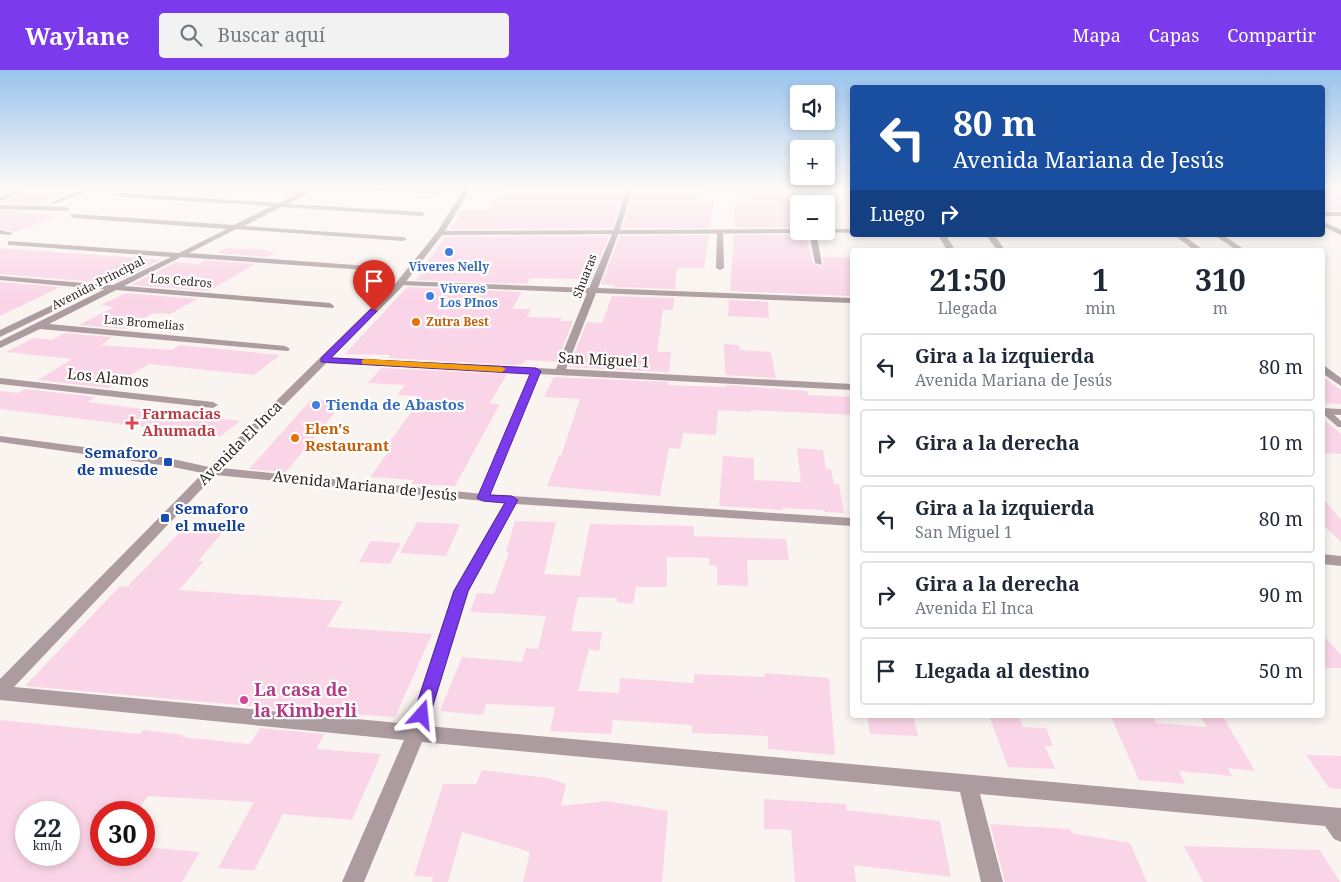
<!DOCTYPE html>
<html lang="es">
<meta charset="utf-8">
<style>
:root{--surface:#fff;--page:#f2f2f3;--text:#1f2937;--muted:#747a83;--line:#e0e1e3;--accent:#7c3aed}
body{margin:0;font-family:"Noto Serif",serif;background:var(--page);color:var(--text);height:100vh;display:flex;flex-direction:column;font-size:19px;white-space:nowrap}
*{box-sizing:border-box;margin:0}
p{font-size:16px;color:var(--muted)}
.icon{flex:none;width:28px;height:28px;fill:none;stroke:currentColor;stroke-width:2;stroke-linecap:round;stroke-linejoin:round}
.map{position:relative;flex:1;overflow:hidden}
.side{position:absolute;left:850px;top:178px;width:475px;height:470px;display:flex;flex-direction:column;background:var(--surface);border-radius:5px;box-shadow:0 2px 8px #0003}
.side>*{flex:none}
.guide{position:absolute;left:850px;top:15px;width:475px;height:152px;border-radius:5px;box-shadow:0 2px 8px #0003;background:#1a4fa0;color:#fff;overflow:hidden}
.tools{position:absolute;left:790px;top:15px;display:grid;gap:10px}
.tools a{display:grid;place-items:center;width:45px;height:45px;border-radius:5px;background:var(--surface);box-shadow:0 2px 8px #0003;font-size:25px}
.speed{position:absolute;left:15px;top:731px;display:flex;gap:10px;font-size:25px;font-weight:700;text-align:center}
.speed>*{display:grid;place-content:center;width:65px;height:65px;border-radius:50%;background:var(--surface);box-shadow:0 2px 8px #0003;line-height:1}
.speed small{font-size:12px;font-weight:400}
.speed .limit{border:8px solid #d22;background:#fff;color:#111}
.pin{position:absolute;display:grid;place-items:center;width:42px;height:42px;color:#fff;margin:-51px -21px;border-radius:50% 50% 50% 0;rotate:-45deg;box-shadow:0 0 5px #0007}
.pin .icon{rotate:45deg}
.me{position:absolute;width:55px;margin:-28px;rotate:18deg;stroke-linejoin:round;filter:drop-shadow(0 0 4px #0008)}
.turn{display:flex;align-items:center;gap:18px;height:105px;padding:0 20px;font-size:22px}
.turn .icon{width:65px;height:65px;stroke-width:2.5}
.turn b{display:block;font-size:35px;line-height:42px}
.then{display:flex;align-items:center;height:48px;padding:0 20px;background:#0003;gap:10px;font-size:19px}
.eta{display:flex;justify-content:space-evenly;align-items:center;height:85px;text-align:center}
.eta b{font-size:30px;font-weight:700;line-height:35px}
ul{padding:0;list-style:none}
li{display:flex;align-items:center;gap:15px;height:68px;margin:0 10px 8px;padding:0 10px;border:2px solid var(--line);border-radius:5px}
li div{flex:1}
li b{display:block;font-size:19px}
li em{font-style:normal}
header{display:flex;align-items:center;gap:30px;box-sizing:border-box;height:70px;padding:0 25px;background:var(--accent);color:#fff}
header strong{font-size:24px}
nav{display:flex;gap:28px;margin-inline-start:auto;font-size:18px}
.search{width:350px;height:45px;background:var(--page);display:flex;align-items:center;gap:12px;box-sizing:border-box;padding:0 18px;border-radius:5px;color:var(--muted);font-size:19px}
.map>svg:first-child{display:block}
.building{fill:#fad5e7;fill-rule:evenodd}
.lines{fill:none;stroke-linecap:round;stroke-linejoin:round}
.service{fill:#ac9c9f;fill-rule:evenodd}
.minor{fill:#ac9c9f;fill-rule:evenodd}
.tertiary{fill:#ac9c9f;fill-rule:evenodd}
.route{fill:#7c3aed;stroke:#51269a}
.slow{fill:#f59e0b}
.shop-dot{fill:#3f7fe0;stroke:#fff;stroke-width:2}
.food-dot{fill:#e8710a;stroke:#fff;stroke-width:2}
.health-dot{fill:#e0444e;stroke:#fff;stroke-width:2}
.transit-dot{fill:#1a4fb4;stroke:#fff;stroke-width:2}
.hotel-dot{fill:#d1479c;stroke:#fff;stroke-width:2}
.labels{text-anchor:middle;stroke-width:4.5;stroke-linejoin:round;paint-order:stroke}
.far-shop-label{font-size:12px;font-weight:bold;fill:#366cbe;stroke:#fff}
.far-street-label{font-size:12px;fill:#332721;stroke:#fff}
.far-food-label{font-size:12px;font-weight:bold;fill:#c56008;stroke:#fff;text-anchor:start}
.street-label{font-size:15px;fill:#332721;stroke:#fff}
.shop-label{font-size:15px;font-weight:bold;fill:#366cbe;stroke:#fff;text-anchor:start}
.health-label{font-size:15px;font-weight:bold;fill:#be3a42;stroke:#fff;text-anchor:start}
.food-label{font-size:15px;font-weight:bold;fill:#c56008;stroke:#fff;text-anchor:start}
.transit-label{font-size:15px;font-weight:bold;fill:#164399;stroke:#fff;text-anchor:end}
.near-hotel-label{font-size:18px;font-weight:bold;fill:#b23c85;stroke:#fff;text-anchor:start}
</style>
<header>
<strong>Waylane</strong>
<div class="search"><svg class="icon" aria-label="search" viewBox="0 0 24 24"><circle cx="10" cy="10" r="6"/><path d="M15 15l6 6"/></svg>Buscar aquí</div>
<nav><a>Mapa</a><a>Capas</a><a>Compartir</a></nav>
</header>
<div class="map">
<svg width="1341" height="812" viewBox="0 0 1341 812">
<rect width="100%" height="100%" fill="#faf4f0"/>
<path class="building" d="M34 118 74 119V120L37 134 0 133Z
M508 118 552 119 625 118 612 158 450 159 462 140 489 139 497 125H505Z
M635 118H702L698 130H714L710 158H622Z
M1322 118 1341 125V140H1322Z
M750 123H799V157H734L736 130H739V127H751Z
M0 141H18L14 143 58 145 15 162 0 158Z
M709 165 704 198H677L675 219 614 217 615 215 601 214 620 166Z
M734 165H805L813 193 821 197 824 195 822 187 852 188V226L730 221Z
M609 166 589 214H580L582 209 530 208 527 214 416 210 445 167Z
M0 178 138 188 160 190 113 213 107 208 96 212 0 204Z
M225 178 267 180 265 181 275 182 267 187 217 183Z
M204 190 255 194 209 221 131 215 176 192 199 194Z
M0 212 60 217 0 246Z
M407 217 522 222 512 239H531L527 247 562 248 560 251H573L557 292 526 290 523 294 512 295 389 288 390 285 345 284Z
M126 223 197 229 170 244 154 243 126 259 79 255 114 237 101 235Z
M612 226 674 228 673 240H663L657 282H671L669 302 569 297 587 252 602 253Z
M729 230 768 232 769 248 728 246Z
M64 263 112 267 101 275 171 280 180 275 280 285 254 305 149 294 109 318 38 310 72 289 6 282 34 268 52 270Z
M724 274 739 275 740 280 771 282 776 308 725 305Z
M381 298 507 304 490 333 500 334 455 416 412 414 414 410 370 407 392 377H386L417 334H411L417 326 397 325 405 315 368 313Z
M1322 306 1341 320V334L1322 333Z
M554 307 668 312 667 315 726 317V315L807 321 808 325 852 327V345L751 340V342L718 340 716 365 683 363 680 379 669 378 660 426 547 416 559 386H561L580 329 544 327Z
M25 319 96 327 88 332 240 351 221 366 0 339V321L18 323Z
M311 330 344 331 286 402 249 399Z
M1322 348 1341 364V384L1322 383Z
M797 378 823 380 826 399H831L834 414H839L844 443 825 442 824 440 782 438V440L719 436 723 386 754 388V410L801 412Z
M1322 427 1341 450V472L1322 454Z
M515 451 556 452 544 504 580 506 590 454 694 456V466L786 469 789 490H747L748 516 717 515V496L709 495V488L667 487V517H636L633 534 617 532V528L578 527 571 561 602 562 599 581 589 579 578 621 619 623 620 608 694 613V604L765 607V603L829 608 835 685 768 679V666L692 663V655L613 650 611 664 550 661 555 637 486 634 483 645 440 641 462 587 522 592 526 578 538 579 546 546 470 542 477 523 494 524 509 482H506Z
M417 452 460 454 446 486 400 483Z
M182 460 223 462 198 491H204L179 520 343 531 327 557 432 564 395 647 334 643 333 645 271 639 272 638 25 616 120 516 127 517Z
M371 471 401 473 390 494 359 492Z
M1322 564 1341 585V598H1322Z
M867 645H913L918 666 870 664Z
M989 645H1018L1023 657 1046 658 1053 676H1045L1055 699 1008 697Z
M1110 645H1152L1156 653 1207 657 1200 645H1222L1255 701 1228 698 1232 706 1179 701 1185 714 1139 710Z
M0 650 140 664 143 660 184 665 182 667 250 674 260 658 324 664 316 679 381 684 352 750 283 744 254 801 218 798 254 732 148 726 136 742H101V785H144V777L200 782 182 812H0ZM26 742H69V785H26Z
M1306 685 1341 686V719L1329 718Z
M482 700 548 708 566 714 561 736 607 731 668 741 662 812H523L530 782 462 762 448 812H432L433 807 414 806 443 714H476Z
M764 729 846 734V740L940 751 951 807 854 795 856 812H795L791 760 764 759Z
M990 754 1070 759 1071 763 1130 773 1147 812H1005Z
M1184 776 1320 780 1340 812H1203Z"/>
<g class="lines">
<path class="service" d="M533 299H539L540 301 488 428 486 430H480L478 428Z
M1322 339H1328L1341 351V357H1338L1322 343Z"/>
<path class="minor" d="M24 118H32L0 131V127Z
M86 118H94L55 134 50 133Z
M310 118H317L288 134 422 142 425 144 422 146 281 137 244 156 403 167 407 169 403 171 236 159 189 183 383 197 384 199 380 201 181 187 124 216 330 233 334 236 333 238 116 220 49 254 285 276 290 279 288 281 40 259 0 278V271L105 219H99L0 267V260L88 218 0 210V206L96 214 106 210 110 212 107 215H113L171 187 11 175H8V171L179 183 227 159 73 148 70 146 73 144 234 155 272 136 120 127 117 125 120 123 279 133Z
M363 118 437 120 440 122 437 124 366 120Z
M627 118H633L619 162 598 218 852 228V233L596 223 566 299 852 314V320L324 293 319 290 324 287 556 299 587 223 401 215 397 213 401 211 589 218 613 162Z
M804 118H810L818 134H812Z
M0 135 66 137 69 139 66 141 0 139Z
M1322 151 1341 160V165L1322 156Z
M826 154 829 156 831 162 826 161Z
M720 159 723 161 724 198 720 200 716 198 717 161Z
M0 160 13 163 10 165 0 164Z
M809 161H816L822 195 815 193Z
M938 165H946L955 180H947Z
M986 165H994L1005 180H997Z
M1174 165H1183L1203 180H1194Z
M1214 165H1223L1245 180H1236Z
M1322 294 1341 308V316L1322 303Z
M0 308 213 332 218 335 213 338 0 314Z
M1322 338 1341 339V345L1322 344Z
M212 397 483 424 852 448V456L516 434 469 521 427 656 1341 738V772L1334 769 1325 756 980 724 1003 812H981L960 722 422 672 364 812H342L404 670 0 630V609L208 398ZM215 405 504 433 453 521 410 654 14 617Z
M1322 484 1341 486V496L1322 494Z"/>
<path class="tertiary" d="M465 118H471L445 161 799 159V161H802L799 163 442 165 401 218 216 404 212 405 168 396 0 372V366L168 388 209 397 395 214 437 162Z
M1322 142H1341V146H1322Z
M826 159H852V163L824 162Z"/>
</g>
<linearGradient id="sky" x2="0" y2="1"><stop stop-color="#99c3ee"/><stop offset="0.51" stop-color="#fdfaf8"/><stop offset="1" stop-color="#fdfaf8" stop-opacity="0"/></linearGradient>
<rect width="1341" height="231" fill="url(#sky)"/>
<path class="route" d="M371 239 377 241 331 288 536 298 541 301 490 425 512 426 518 430 468 521 430 645 427 650 422 652 416 650 413 645 454 521 505 433 483 431 477 428 530 304 321 292V288Z"/>
<path class="slow" d="M365 289 502 297 506 299 502 302 362 294V290Z"/>
<g class="shop-dot">
<circle cx="449" cy="182" r="5"/>
<circle cx="430" cy="226" r="5"/>
<circle cx="316" cy="335" r="5"/>
</g>
<g class="food-dot">
<circle cx="416" cy="252" r="5"/>
<circle cx="295" cy="368" r="5"/>
</g>
<path class="health-dot" d="M129.5 345.5h5v5h5v5h-5v5h-5v-5h-5v-5h5z"/>
<g class="transit-dot">
<rect x="163" y="387" width="10" height="10" rx="2.5"/>
<rect x="160" y="443" width="10" height="10" rx="2.5"/>
</g>
<circle class="hotel-dot" cx="244" cy="630" r="5"/>
<g class="labels">
<g class="far-shop-label">
<text x="449" y="201">Viveres Nelly</text>
<text x="440" y="223" text-anchor="start">Viveres<tspan x="440" dy="14">Los PInos</tspan></text>
</g>
<g class="far-street-label">
<text transform="translate(585 206) rotate(-69)" y="4">Shuaras</text>
<text transform="translate(181 211) rotate(5)" y="4">Los Cedros</text>
<text transform="translate(98 213) rotate(-27)" y="4">Avenida Principal</text>
<text transform="translate(144 253) rotate(5)" y="4">Las Bromelias</text>
</g>
<g class="far-food-label">
<text x="426" y="256">Zutra Best</text>
</g>
<g class="street-label">
<text transform="translate(604 290) rotate(3)" y="5">San Miguel 1</text>
<text transform="translate(108 308) rotate(6)" y="5">Los Alamos</text>
<text transform="translate(240 373) rotate(-45)" y="5">Avenida El Inca</text>
<text transform="translate(365 416) rotate(6)" y="5">Avenida Mariana de Jesús</text>
</g>
<g class="shop-label">
<text x="326" y="340">Tienda de Abastos</text>
</g>
<g class="health-label">
<text x="142" y="349">Farmacias<tspan x="142" dy="17">Ahumada</tspan></text>
</g>
<g class="food-label">
<text x="305" y="364">Elen's<tspan x="305" dy="17">Restaurant</tspan></text>
</g>
<g class="transit-label">
<text x="158" y="388">Semaforo<tspan x="158" dy="17">de muesde</tspan></text>
<text x="175" y="444" text-anchor="start">Semaforo<tspan x="175" dy="17">el muelle</tspan></text>
</g>
<g class="near-hotel-label">
<text x="254" y="626">La casa de<tspan x="254" dy="21">la Kimberli</tspan></text>
</g>
</g>
</svg>
<div class="tools">
<a><svg class="icon" aria-label="sound" viewBox="0 0 24 24"><path d="M4 9h4l5-4v14l-5-4H4zM17 9q2 3 0 6"/></svg></a>
<a>+</a>
<a>−</a>
</div>
<div class="speed"><div>22<small>km/h</small></div><div class="limit">30</div></div>
<div class="pin" style="left:374px;top:241px;background:#d93025"><svg class="icon" aria-label="arrive" viewBox="0 0 24 24"><path d="M6 21V4h12l-3 4 3 4H6"/></svg></div>
<svg class="me" style="left:422px;top:645px" viewBox="-20 -20 40 40"><path d="M0-17L14 15 0 8-14 15z" fill="#7c3aed" stroke="#fff" stroke-width="4"/></svg>
<div class="guide">
<div class="turn"><svg class="icon" aria-label="left" viewBox="0 0 24 24"><path d="M17 20v-9H6M10 6l-5 5 5 5"/></svg><div><b>80 m</b>Avenida Mariana de Jesús</div></div>
<div class="then">Luego<svg class="icon" aria-label="right" viewBox="0 0 24 24"><path d="M7 20v-9h11M14 6l5 5-5 5"/></svg></div>
</div>
<section class="side">
<div class="eta">
<div><b>21:50</b><p>Llegada</p></div>
<div><b>1</b><p>min</p></div>
<div><b>310</b><p>m</p></div>
</div>
<ul>
<li><svg class="icon" aria-label="left" viewBox="0 0 24 24"><path d="M17 20v-9H6M10 6l-5 5 5 5"/></svg><div><b>Gira a la izquierda</b><p>Avenida Mariana de Jesús</p></div><em>80 m</em></li>
<li><svg class="icon" aria-label="right" viewBox="0 0 24 24"><path d="M7 20v-9h11M14 6l5 5-5 5"/></svg><div><b>Gira a la derecha</b></div><em>10 m</em></li>
<li><svg class="icon" aria-label="left" viewBox="0 0 24 24"><path d="M17 20v-9H6M10 6l-5 5 5 5"/></svg><div><b>Gira a la izquierda</b><p>San Miguel 1</p></div><em>80 m</em></li>
<li><svg class="icon" aria-label="right" viewBox="0 0 24 24"><path d="M7 20v-9h11M14 6l5 5-5 5"/></svg><div><b>Gira a la derecha</b><p>Avenida El Inca</p></div><em>90 m</em></li>
<li><svg class="icon" aria-label="arrive" viewBox="0 0 24 24"><path d="M6 21V4h12l-3 4 3 4H6"/></svg><div><b>Llegada al destino</b></div><em>50 m</em></li>
</ul>
</section>
</div>
